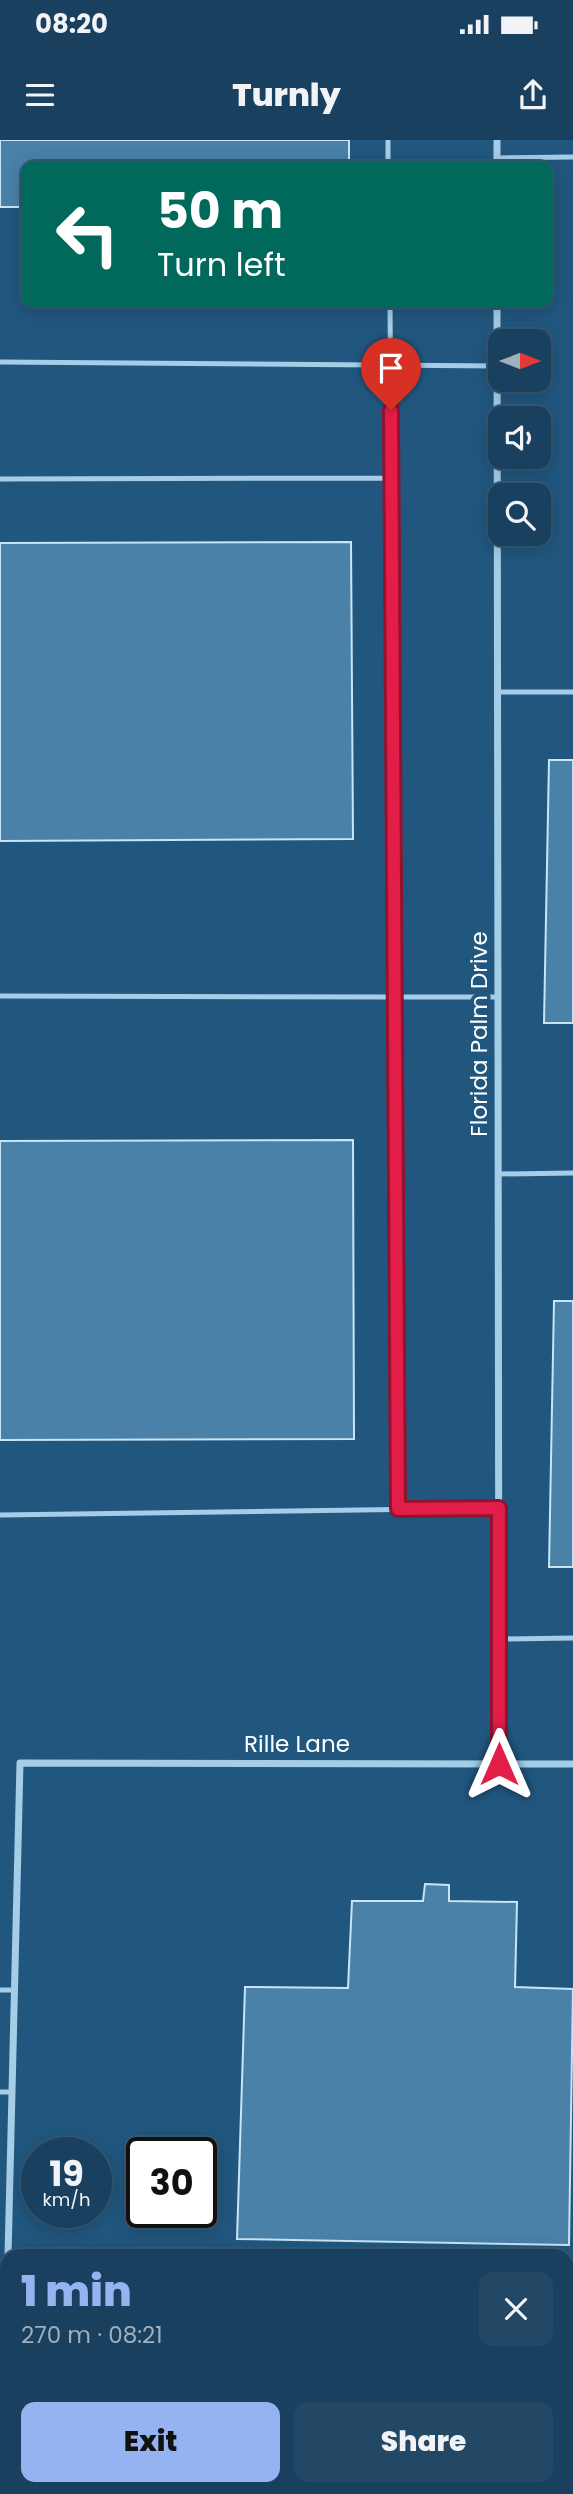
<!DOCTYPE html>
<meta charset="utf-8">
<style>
:root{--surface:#19415f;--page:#224865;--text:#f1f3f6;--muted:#9fafbd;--line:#375a74;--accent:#95b2f1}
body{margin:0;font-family:Poppins,sans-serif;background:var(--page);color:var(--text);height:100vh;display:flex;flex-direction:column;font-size:26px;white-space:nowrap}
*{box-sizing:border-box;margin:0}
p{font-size:23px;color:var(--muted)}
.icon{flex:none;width:38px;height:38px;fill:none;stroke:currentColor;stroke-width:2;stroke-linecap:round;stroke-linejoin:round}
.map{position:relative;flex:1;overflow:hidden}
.drawer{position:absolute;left:0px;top:2109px;width:574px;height:247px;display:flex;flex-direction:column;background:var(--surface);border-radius:21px 21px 0 0;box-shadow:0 4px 18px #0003,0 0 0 2px var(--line)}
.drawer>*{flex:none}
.guide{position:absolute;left:21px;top:21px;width:532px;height:147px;border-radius:14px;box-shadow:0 4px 18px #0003,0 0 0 2px var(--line);background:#00695c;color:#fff;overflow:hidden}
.needle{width:46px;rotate:90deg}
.buttons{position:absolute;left:488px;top:189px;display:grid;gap:14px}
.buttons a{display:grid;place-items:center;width:63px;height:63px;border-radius:14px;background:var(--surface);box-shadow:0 4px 18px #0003,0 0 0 2px var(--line);font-size:35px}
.speed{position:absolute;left:21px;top:1997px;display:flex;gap:14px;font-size:35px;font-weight:700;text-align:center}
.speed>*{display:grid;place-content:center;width:91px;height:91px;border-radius:50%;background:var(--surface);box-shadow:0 4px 18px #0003,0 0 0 2px var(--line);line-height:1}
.speed small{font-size:18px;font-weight:400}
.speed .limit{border:4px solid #111;border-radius:10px;background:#fff;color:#111}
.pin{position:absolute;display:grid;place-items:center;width:60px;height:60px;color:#fff;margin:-72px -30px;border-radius:50% 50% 50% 0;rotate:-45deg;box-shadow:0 0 7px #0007}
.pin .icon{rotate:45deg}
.me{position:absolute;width:77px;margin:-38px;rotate:0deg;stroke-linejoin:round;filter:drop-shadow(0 0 5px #0008)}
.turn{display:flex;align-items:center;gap:24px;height:147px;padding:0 21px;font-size:32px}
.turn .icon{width:91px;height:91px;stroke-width:2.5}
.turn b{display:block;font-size:49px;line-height:60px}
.round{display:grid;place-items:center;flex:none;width:74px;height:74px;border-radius:14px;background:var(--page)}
.summary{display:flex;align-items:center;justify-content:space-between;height:119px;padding:0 21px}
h1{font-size:42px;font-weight:800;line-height:52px;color:var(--accent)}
.primary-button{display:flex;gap:14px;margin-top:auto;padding:14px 21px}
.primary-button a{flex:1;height:80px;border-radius:14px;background:var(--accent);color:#111;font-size:28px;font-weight:800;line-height:80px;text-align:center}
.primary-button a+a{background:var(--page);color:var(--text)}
.status{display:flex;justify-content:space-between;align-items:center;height:49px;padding:0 35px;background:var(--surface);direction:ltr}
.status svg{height:19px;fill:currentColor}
header{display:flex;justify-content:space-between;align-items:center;height:91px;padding:0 21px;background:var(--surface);font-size:32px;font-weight:800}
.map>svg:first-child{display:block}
.building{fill:#4a81a8;stroke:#c9e4f5;stroke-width:2}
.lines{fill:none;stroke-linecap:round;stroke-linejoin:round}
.service{stroke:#a6cde7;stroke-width:5}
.minor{stroke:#a6cde7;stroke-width:7}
.route-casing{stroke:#92132f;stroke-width:18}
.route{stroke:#e11d48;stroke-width:12}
.labels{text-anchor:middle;stroke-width:7;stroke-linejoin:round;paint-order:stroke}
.street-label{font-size:23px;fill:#fff;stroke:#21577f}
</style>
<div class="status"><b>08:20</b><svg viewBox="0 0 49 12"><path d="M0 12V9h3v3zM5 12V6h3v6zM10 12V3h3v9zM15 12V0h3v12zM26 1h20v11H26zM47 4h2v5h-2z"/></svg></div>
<header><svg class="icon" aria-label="menu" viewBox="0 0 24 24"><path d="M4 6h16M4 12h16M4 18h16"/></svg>Turnly<svg class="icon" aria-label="share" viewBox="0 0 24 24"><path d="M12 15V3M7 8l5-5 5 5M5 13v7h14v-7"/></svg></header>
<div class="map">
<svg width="573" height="2354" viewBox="0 0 573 2354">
<rect width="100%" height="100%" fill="#21577f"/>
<path class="building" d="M0 0H349V26H26V67H0Z
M351 402 353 699 0 701V403Z
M549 620H573V883H544Z
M353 1000 354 1299 0 1300V1001Z
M554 1161H573V1427H549Z
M425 1744 449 1745V1761L517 1762 515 1847 573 1849 569 2105 237 2099 245 1847 348 1848 352 1761H423Z
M444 2348H531V2354H444Z"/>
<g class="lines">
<path class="service" d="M388 0V26
M497 18 573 17
M0 222 498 226
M0 339 391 338
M498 552H573
M0 856 395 857 390 163
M499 1034 573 1033
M398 1369 395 857H498
M0 1375 499 1368
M499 1499 573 1498
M0 1850H15
M0 1952H12
M216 2348 217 2354
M550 2354V2348"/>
<path class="minor" d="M497 0V26
M497 163 499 1624
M8 2116 20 1623 573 1624
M2 2354 7 2151"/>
</g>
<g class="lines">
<g class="route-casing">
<path id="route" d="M391 270 398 1369 499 1368V1624"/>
</g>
<use href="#route" class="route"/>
</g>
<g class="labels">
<g class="street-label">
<text transform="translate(479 894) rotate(-90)" y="8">Florida Palm Drive</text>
<text x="297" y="1612">Rille Lane</text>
</g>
</g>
</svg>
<div class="buttons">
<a><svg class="needle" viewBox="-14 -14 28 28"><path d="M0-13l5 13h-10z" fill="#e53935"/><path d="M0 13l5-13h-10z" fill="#9fafbd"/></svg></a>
<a><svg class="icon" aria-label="sound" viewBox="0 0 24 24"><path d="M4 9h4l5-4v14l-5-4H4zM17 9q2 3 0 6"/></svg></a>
<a><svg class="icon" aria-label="search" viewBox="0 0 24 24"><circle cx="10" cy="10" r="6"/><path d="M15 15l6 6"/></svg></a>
</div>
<div class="speed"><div>19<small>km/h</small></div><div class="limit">30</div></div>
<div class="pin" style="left:391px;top:270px;background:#d93025"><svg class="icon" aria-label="arrive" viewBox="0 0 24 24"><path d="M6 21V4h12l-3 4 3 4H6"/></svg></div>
<svg class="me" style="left:499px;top:1624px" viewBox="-20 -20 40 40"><path d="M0-17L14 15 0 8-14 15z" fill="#e11d48" stroke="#fff" stroke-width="4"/></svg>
<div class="guide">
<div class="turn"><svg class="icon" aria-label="left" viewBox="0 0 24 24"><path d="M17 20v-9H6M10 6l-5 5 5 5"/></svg><div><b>50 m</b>Turn left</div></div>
</div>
<section class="drawer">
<div class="summary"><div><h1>1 min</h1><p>270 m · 08:21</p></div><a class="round"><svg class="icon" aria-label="close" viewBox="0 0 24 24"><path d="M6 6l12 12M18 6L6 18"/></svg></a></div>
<div class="primary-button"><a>Exit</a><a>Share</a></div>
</section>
</div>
